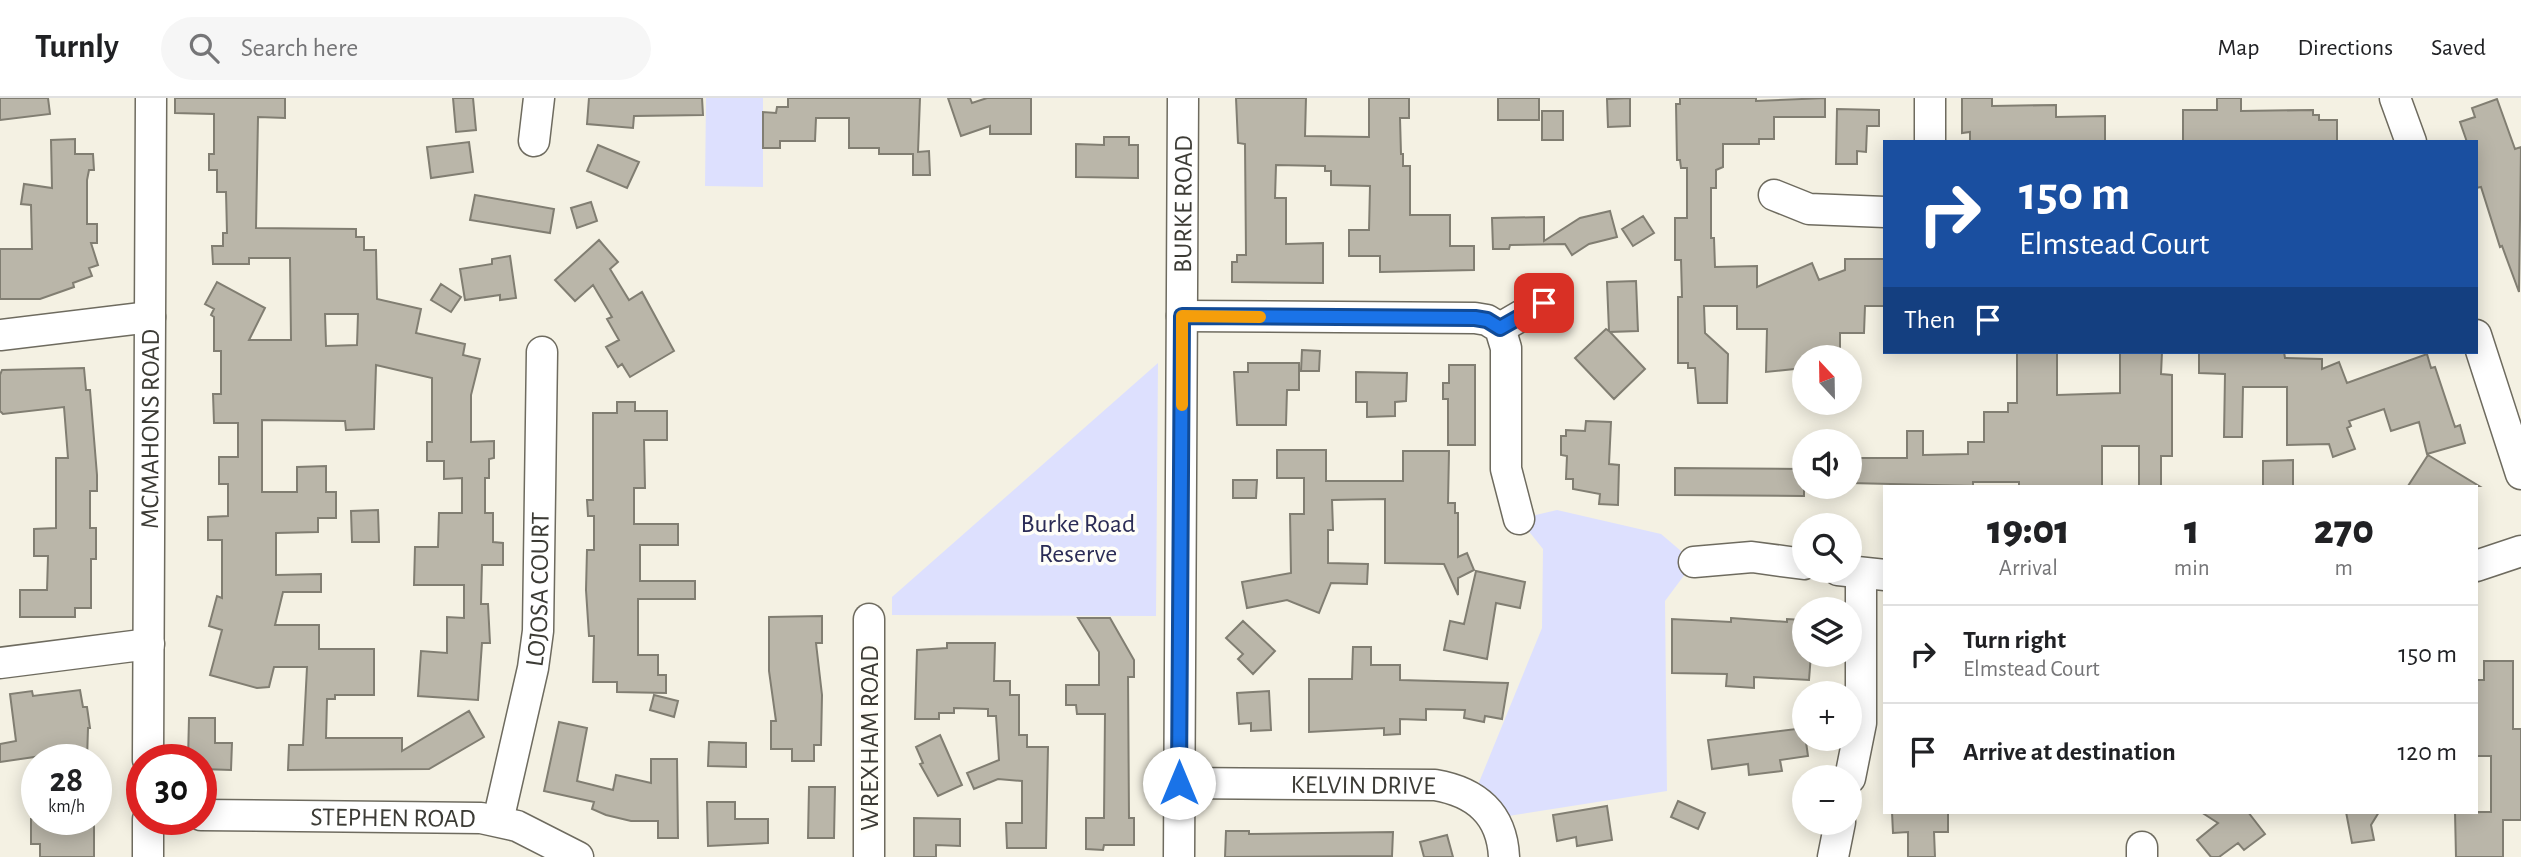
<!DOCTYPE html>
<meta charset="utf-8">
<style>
:root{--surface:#fff;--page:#f6f6f6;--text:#202124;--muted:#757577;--line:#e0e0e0}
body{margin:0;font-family:"Alegreya Sans",sans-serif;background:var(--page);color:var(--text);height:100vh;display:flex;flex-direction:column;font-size:26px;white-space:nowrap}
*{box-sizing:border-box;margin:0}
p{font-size:23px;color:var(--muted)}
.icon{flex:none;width:38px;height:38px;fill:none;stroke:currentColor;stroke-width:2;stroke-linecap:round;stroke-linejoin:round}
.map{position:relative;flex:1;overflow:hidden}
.details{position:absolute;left:1883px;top:387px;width:595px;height:329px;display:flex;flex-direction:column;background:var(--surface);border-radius:0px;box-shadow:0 4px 18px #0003}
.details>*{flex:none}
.guide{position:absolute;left:1883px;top:42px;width:595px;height:214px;border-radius:0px;box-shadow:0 4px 18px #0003;background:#1a4fa0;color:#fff;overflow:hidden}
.needle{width:46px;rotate:338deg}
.fabs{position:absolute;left:1792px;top:247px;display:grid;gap:14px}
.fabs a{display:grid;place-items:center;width:70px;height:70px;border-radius:50%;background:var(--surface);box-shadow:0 4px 18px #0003;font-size:35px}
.speed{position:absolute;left:21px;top:646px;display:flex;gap:14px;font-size:35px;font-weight:700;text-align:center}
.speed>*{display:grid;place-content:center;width:91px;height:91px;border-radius:50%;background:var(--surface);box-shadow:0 4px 18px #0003;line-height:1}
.speed small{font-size:18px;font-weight:400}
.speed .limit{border:10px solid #d22;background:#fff;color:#111}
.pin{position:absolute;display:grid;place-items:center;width:60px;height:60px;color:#fff;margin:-30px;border-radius:14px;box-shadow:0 4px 10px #0006}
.me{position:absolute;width:77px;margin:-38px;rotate:0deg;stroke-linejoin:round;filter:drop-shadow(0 0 5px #0008)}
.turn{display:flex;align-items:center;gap:24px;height:147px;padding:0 21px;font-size:32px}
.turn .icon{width:91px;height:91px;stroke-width:2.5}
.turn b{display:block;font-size:49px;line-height:60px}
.then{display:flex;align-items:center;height:66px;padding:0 21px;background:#0003;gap:14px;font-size:26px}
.eta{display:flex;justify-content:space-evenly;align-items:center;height:119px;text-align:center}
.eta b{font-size:42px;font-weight:800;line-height:49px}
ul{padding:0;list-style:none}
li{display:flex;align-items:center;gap:21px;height:98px;padding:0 21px;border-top:2px solid var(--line)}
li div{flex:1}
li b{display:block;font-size:26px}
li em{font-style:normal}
header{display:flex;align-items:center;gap:42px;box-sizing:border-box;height:98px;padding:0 35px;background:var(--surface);border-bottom:2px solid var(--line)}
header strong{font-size:33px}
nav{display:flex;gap:38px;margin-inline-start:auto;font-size:24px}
.search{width:490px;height:63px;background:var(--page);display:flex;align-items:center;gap:18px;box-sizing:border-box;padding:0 24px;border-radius:38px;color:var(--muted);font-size:26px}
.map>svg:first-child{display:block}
.green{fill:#dde0fe}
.building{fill:#bab6a9;stroke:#817e72;stroke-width:2;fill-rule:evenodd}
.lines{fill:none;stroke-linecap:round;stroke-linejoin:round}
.minor-casing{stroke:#6e6b5f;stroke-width:33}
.minor{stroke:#fff;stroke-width:30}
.route-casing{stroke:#114b97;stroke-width:18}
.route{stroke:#1a73e8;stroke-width:12}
.slow{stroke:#f59e0b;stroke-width:12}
.labels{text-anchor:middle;stroke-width:7;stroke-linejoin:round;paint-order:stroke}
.street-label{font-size:26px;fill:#3c3b35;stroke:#fffef8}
.park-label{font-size:26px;fill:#2b2c56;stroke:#fffef8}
</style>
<header>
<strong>Turnly</strong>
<div class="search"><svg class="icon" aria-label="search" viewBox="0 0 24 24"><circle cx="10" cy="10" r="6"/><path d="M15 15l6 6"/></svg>Search here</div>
<nav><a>Map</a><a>Directions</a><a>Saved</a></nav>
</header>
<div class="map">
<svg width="2521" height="759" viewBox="0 0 2521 759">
<rect width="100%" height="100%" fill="#f4f1e3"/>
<path class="green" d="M706 0H763V89L705 88Z
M1158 265 1156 518 892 517V499Z
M1557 412 1661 436 1694 464 1665 503 1667 693 1495 720 1473 699 1542 530 1543 451 1519 421Z"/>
<path class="building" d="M0 0H48L50 16 0 22Z
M175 0H285V20L258 19 256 130 356 131V139H364V152H376L377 201 421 211 416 235 465 246 463 257 480 261 471 297V344L494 343V360L489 361V380H485V415H493V444L503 445V467H482L481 506H488L490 545H482L478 602 418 598 421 553 447 555V519L464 520V487H414L415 449H438L439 415H462V380L444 381V363H427V344H432V280L376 267 374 331 346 332 345 323 262 322V394H297V369L326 368V394H336V420H318V434L276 435V477L321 476V494H283L275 527H319V551H374V597H335V601H327L326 640H402V653L469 613 484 639 429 671 288 672 289 647H303L307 569H274L269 589 257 590 210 577 222 532 209 528 217 498 222 500V442H208V419L228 418V386H219V359H238V325H214L213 296H221V253H214V219L211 217 214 211 205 206 217 184 265 210 249 242H291L290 160H249V166H213L212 148H223V135H227L226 94H217V72H209V56H214V16L175 15ZM325 216H358L357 247 326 248Z
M453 0H473L476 32 456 34Z
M589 0H702L703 17 634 18 633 30 587 26Z
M788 0H920L918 54 929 53 930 77H913V56H879V50H849V20H816L815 43H780V50H763V14L776 15 777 9H788Z
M948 0H970L972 5 987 0H1031V36H990V28L961 38Z
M1236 0H1306L1305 38 1369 39V0H1409V20H1400L1401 56H1403V68H1410V117H1450V148H1474V172L1380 174V158H1349V132H1369L1370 88 1331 87V73H1325V68L1276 67 1275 100H1286V146L1323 145V185L1232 184V164H1237V157H1246L1245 46 1238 45Z
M1498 0H1539V22H1498Z
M1630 0V28L1608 29 1607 1Z
M1680 0H1756V3L1825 0V19H1774V41H1759V46H1723V69L1716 72V90H1711V140H1714L1715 169 1757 168V189L1812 165 1819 182 1845 172V161H1885V208H1865L1864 235H1840V259H1804V270L1766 274 1767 231H1737V208H1704L1705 235 1728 256 1727 305H1698L1695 270H1688V265H1678V199H1682L1681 162H1675V120H1687V70H1681L1680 62H1677L1676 6H1680Z
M1962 0H1992V8L2056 7V19L2105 18V44L1970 43V34L1962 35Z
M2217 0H2241V13L2313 12V17H2319V22H2337V44H2183V12H2217Z
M2497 1 2515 51 2521 49 2519 194 2502 148 2500 149 2481 89 2476 90V44H2467L2460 24 2475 19 2472 10Z
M1837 11 1879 12V28H1867L1866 54 1857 53V66H1836Z
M1542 13H1563V42H1542Z
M1104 39H1129V47H1138V80L1076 79V46L1104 47Z
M75 41V56H93L94 72H89L87 82V126H97V145H91L98 167 89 170 92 178 73 185 74 189 40 201H0V151H32L31 107 21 106 24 86 52 90 51 42Z
M469 44 473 74 431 80 427 49Z
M598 47 639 64 627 90 587 73Z
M475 97 554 111 550 135 470 122Z
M591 104 597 123 577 130 571 110Z
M1610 113 1617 139 1589 146 1572 157 1565 146 1510 147 1509 151H1493L1492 120 1544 119V143L1580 120Z
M1643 118 1654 135 1633 148 1622 131Z
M599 142 618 164 610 171 629 202 642 194 674 253 630 279 622 266 618 269 606 249 619 242 607 221 612 219 593 187 575 203 555 182Z
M510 158 516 200 500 202V197L465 202 460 171 492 166V161Z
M1636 183 1638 233 1610 234 1645 271 1614 301 1575 260 1606 231 1609 233 1607 184Z
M441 186 461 199 451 214 431 202Z
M1302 252 1320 253 1319 273H1301Z
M2017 254H2057V297L2120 295V254H2162L2161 276 2172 277V358H2161V388H2139V348H2102V388H2019V384H1973V388L1850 385V360H1907V333H1923V357L1968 356V344H1984V314H2008V305H2017Z
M2199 254H2284L2285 260 2322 261V271L2339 264 2347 285 2427 256 2431 270 2435 269 2455 329 2460 327 2465 345 2427 356 2419 324 2391 333 2384 311 2349 323 2351 328 2347 330 2355 351 2333 359 2329 346 2287 347V289H2243L2242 339H2224L2225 276 2199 275Z
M1248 265H1299V292H1287L1286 327H1237L1234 274H1248Z
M1449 267H1475V347H1448V301H1443V285H1449Z
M84 270 86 292H90L97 377V393H90V430H96V461H91V510H75V519H20V492H47L48 458H34V431L56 430V360H68L64 309 3 316 0 313V277L2 272Z
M1356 274 1407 275 1406 303 1395 304V318L1367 319V304H1356Z
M617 304H635V313H667V342H644L645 390H634V426H678V447H640V483H695V501H638V557H658V577H666V595L617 594V584H593L594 538H589L586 492 587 452H594V418H588L587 402H593V315H617Z
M1586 323 1611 324 1609 366 1619 367 1618 407 1599 406 1600 396 1573 391V381H1566L1567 358 1561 357V338H1566V332L1585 333Z
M1277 352H1326V383H1403V353H1449L1448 405H1455V415H1458V459L1467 455 1474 472 1458 480V497L1444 466 1385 465V401L1332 402 1333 432H1328V465L1368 466 1367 486 1331 485 1319 515 1287 502 1247 510 1242 484 1291 475 1290 416H1304V380H1277Z
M2428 357 2479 388H2408Z
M2293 362V388H2263V363Z
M1675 370 1804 371V398L1675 397Z
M1233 382H1257L1256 400H1233Z
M378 412 379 444H352L351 413Z
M1476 473 1525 484 1520 510 1496 505 1487 561 1444 552 1450 523 1464 526Z
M822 518V545H816L822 597 821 647H814V663H792V651H771V623H776L769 573V519Z
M1078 520H1110L1134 562V579H1128L1129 720H1134V747H1104L1103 752 1086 751V720H1104L1105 616H1077L1076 607H1066V587H1099V554Z
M1731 520 1787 524V521L1804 522V556H1811L1809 582 1754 579V590L1726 588 1727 576 1672 575V521L1731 524Z
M1243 523 1275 553 1253 576 1238 561 1243 556 1226 540Z
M947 545H995L994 583H1010V597H1019V637H1027V649H1048L1046 750H1007L1006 725H1022V683L998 681 974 691 967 675 999 662 996 618H988V611L954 610V615H939V621H915L917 552 947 550Z
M1353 549H1371V567H1400V582L1508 585 1502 621 1485 618 1484 624 1464 620 1465 612 1426 611V622L1400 621V636L1384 637V630L1309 634V581H1352Z
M2484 563H2513V631H2521V722H2503V759H2456L2455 714H2491V658H2476V582H2484Z
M80 592 83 609H87L90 630H88L87 662H62V655L0 664V646L16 643 10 596 32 593 33 598Z
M1269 593 1271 632 1251 633V625L1239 626 1237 595Z
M654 597 678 603 674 619 650 612Z
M189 620H215V645H232L231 672 201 671V662H188Z
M559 624 587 630 577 683 613 692 616 677 651 685V661H677L678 740H658V723H631L606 717 592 711 594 704 544 693Z
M1804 630 1808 658 1780 662 1782 673 1749 677 1748 666 1712 671 1708 642Z
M940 637 962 687 938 698 920 666 923 665 916 649Z
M709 644 746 645V669L708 668Z
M809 689H835L834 740H808Z
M1678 703 1705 715 1698 731 1671 719Z
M707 704H735V721H768V745L708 748Z
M1607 708 1612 742 1577 748 1576 739 1557 743 1553 717Z
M1892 714H1948V734H1934L1935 759H1908V734L1893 735Z
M2201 714H2248L2265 736 2244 752 2238 745 2219 759H2211L2197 742 2218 725Z
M2346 714H2379L2371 727 2374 742 2352 745Z
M914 720 960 721V748L936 747V759H914Z
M31 721H90V727H94V759H40V746H31Z
M1226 733H1249V736L1393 734 1392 758 1225 759Z
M1447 737 1453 759H1424L1420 744Z"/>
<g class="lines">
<g class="minor-casing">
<g id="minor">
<path d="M2395 0 2411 44"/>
<path d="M534 43 539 0"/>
<path d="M1930 44V0"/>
<path d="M1774 97 1809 111 1885 114"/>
<path d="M1182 218 1475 220 1487 222 1500 230 1506 250V371L1519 421"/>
<path d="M1500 230 1543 205"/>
<path d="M0 237 150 219"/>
<path d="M2476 237 2521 376"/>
<path d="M1694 464 1752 459 1804 466"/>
<path d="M2476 468 2521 453"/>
<path d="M1838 472 1885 477"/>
<path d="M0 565 149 546"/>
<path id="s1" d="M148 662 151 0"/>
<path d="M1850 680 1861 625V477"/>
<path id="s2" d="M1179 685 1435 687C1476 694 1502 716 1504 759"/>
<path id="s3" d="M201 717 481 720 517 728 578 759"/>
<path id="s4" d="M498 723 533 570 538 533 542 254"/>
<path d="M2142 749V759"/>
<path d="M148 759V721"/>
<path d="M869 759V521"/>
<path id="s5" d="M1179 759 1183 0"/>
<path d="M1833 759 1840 724"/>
</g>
</g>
<use href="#minor" class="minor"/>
</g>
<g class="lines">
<g class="route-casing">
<path id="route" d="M1179 685 1182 218 1475 220 1487 222 1500 230 1544 205"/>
</g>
<use href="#route" class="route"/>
<path class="slow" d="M1182 307V218L1260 219"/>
</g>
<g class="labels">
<g class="street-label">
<text dy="9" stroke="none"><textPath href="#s5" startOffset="653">BURKE ROAD</textPath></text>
<text dy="9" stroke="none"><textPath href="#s1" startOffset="331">MCMAHONS ROAD</textPath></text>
<text dy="9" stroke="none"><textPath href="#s4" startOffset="236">LOJOSA COURT</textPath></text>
<text transform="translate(869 640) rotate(-90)" y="9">WREXHAM ROAD</text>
<text dy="9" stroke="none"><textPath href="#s2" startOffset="184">KELVIN DRIVE</textPath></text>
<text dy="9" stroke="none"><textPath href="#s3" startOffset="192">STEPHEN ROAD</textPath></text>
</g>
<g class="park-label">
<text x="1078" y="434">Burke Road<tspan x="1078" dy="30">Reserve</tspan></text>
</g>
</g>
</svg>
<div class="fabs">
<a><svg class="needle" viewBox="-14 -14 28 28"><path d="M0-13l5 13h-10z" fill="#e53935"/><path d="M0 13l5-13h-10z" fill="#757577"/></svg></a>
<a><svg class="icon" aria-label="sound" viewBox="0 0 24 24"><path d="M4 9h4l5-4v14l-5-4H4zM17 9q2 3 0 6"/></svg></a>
<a><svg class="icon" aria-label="search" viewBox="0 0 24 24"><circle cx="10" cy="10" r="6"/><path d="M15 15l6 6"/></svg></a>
<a><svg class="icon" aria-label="layers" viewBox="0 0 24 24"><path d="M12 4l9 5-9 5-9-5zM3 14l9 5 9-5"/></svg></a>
<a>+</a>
<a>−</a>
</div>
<div class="speed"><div>28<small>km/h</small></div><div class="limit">30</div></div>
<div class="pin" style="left:1544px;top:205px;background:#d93025"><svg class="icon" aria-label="arrive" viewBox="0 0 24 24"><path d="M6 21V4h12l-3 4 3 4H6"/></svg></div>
<svg class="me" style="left:1179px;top:685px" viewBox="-20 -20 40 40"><circle r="19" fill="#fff"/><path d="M0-13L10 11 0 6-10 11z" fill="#1a73e8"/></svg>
<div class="guide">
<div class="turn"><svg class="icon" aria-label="right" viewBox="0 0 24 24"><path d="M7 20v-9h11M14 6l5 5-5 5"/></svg><div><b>150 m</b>Elmstead Court</div></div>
<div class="then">Then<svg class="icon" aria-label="arrive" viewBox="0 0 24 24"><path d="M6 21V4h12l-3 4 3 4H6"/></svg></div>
</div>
<section class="details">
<div class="eta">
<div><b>19:01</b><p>Arrival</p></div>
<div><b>1</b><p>min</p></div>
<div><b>270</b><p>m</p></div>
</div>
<ul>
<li><svg class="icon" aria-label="right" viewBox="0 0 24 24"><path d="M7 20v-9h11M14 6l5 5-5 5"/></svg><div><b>Turn right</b><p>Elmstead Court</p></div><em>150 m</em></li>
<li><svg class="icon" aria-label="arrive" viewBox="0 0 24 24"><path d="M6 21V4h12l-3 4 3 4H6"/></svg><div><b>Arrive at destination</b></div><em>120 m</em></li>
</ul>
</section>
</div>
